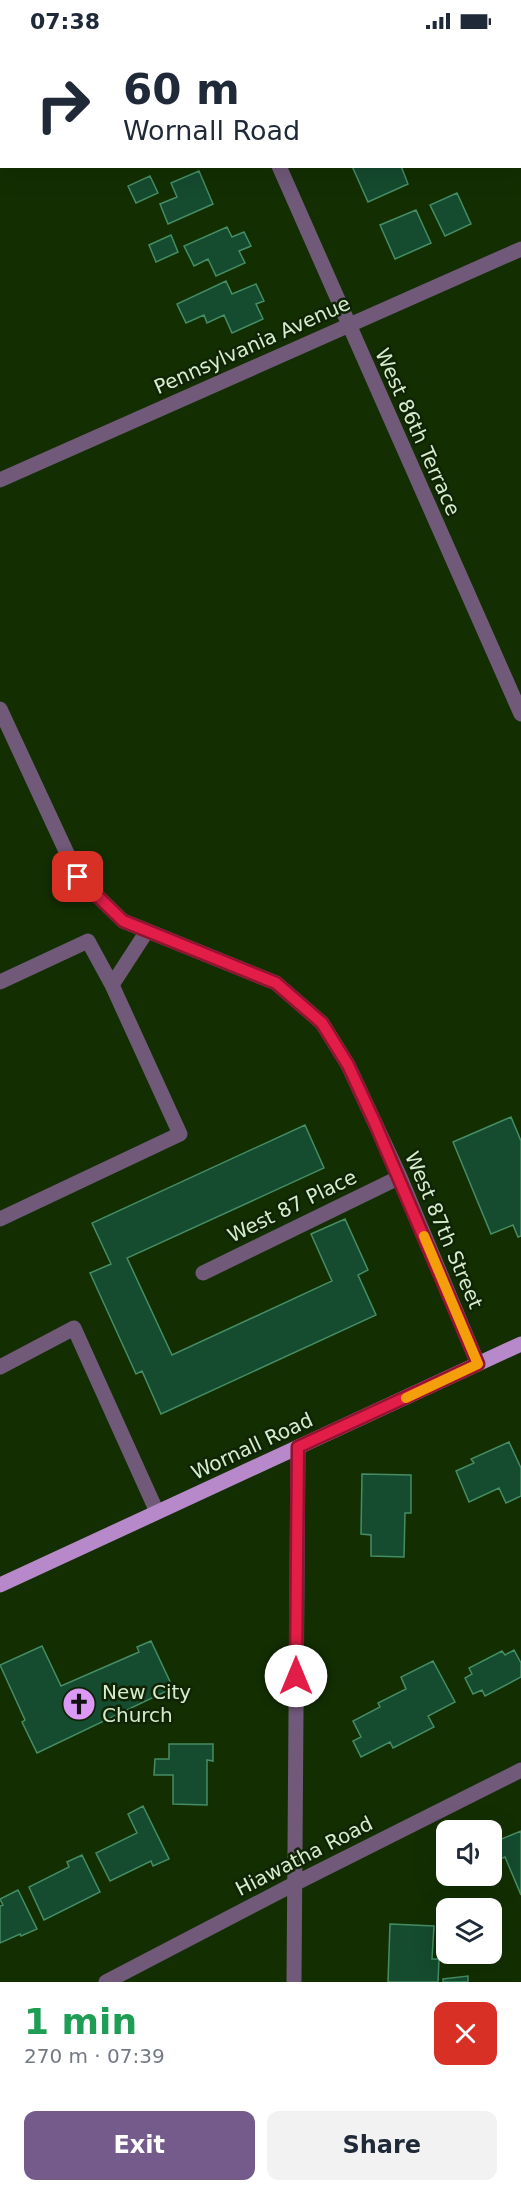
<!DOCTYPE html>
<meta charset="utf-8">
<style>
:root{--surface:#fff;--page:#f2f2f3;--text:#1f2937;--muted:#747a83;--accent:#745b8c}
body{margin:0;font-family:"DejaVu Sans",sans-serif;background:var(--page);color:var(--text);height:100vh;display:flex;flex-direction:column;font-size:22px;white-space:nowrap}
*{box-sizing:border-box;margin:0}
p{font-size:20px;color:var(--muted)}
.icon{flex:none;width:33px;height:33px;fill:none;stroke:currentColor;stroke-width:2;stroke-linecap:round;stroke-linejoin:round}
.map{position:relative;height:1940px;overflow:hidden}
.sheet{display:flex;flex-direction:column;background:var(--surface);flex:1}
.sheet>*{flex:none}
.top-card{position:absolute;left:0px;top:0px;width:522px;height:126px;box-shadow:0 6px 24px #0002;background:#fff;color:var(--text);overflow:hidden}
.fabs{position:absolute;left:436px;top:1778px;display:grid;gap:12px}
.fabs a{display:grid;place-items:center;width:66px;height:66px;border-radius:12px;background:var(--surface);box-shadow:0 6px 24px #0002;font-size:30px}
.pin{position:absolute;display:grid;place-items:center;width:51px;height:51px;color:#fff;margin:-26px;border-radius:12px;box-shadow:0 3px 9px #0006}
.me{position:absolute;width:66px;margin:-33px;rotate:0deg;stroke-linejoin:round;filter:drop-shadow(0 0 4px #0008)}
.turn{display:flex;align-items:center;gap:21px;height:126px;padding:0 24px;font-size:27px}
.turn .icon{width:78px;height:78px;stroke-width:2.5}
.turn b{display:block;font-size:42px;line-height:51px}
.round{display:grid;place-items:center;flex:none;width:63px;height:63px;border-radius:12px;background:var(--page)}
.head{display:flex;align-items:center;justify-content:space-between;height:102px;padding:0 24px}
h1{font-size:36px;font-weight:700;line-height:45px;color:#1e9e55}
.cta{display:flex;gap:12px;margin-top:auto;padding:12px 24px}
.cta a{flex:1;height:69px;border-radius:12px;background:var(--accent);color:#fff;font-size:24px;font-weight:700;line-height:69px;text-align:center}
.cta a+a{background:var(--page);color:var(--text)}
.status{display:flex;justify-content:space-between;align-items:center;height:42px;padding:0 30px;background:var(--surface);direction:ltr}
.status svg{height:16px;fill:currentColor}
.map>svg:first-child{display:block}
.building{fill:#154b2f;stroke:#458d64;stroke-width:1.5}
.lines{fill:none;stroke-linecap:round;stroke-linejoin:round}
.minor{stroke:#705979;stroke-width:15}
.major{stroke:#b889ca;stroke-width:15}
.route-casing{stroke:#92132f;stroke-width:15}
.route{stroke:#e11d48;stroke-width:10}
.slow{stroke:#f59e0b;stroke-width:10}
.labels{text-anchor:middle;stroke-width:5;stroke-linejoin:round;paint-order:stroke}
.street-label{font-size:20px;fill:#d6edcd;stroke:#102405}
.poi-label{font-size:20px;fill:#d6edcd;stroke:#102405;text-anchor:start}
</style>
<div class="status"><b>07:38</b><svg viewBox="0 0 49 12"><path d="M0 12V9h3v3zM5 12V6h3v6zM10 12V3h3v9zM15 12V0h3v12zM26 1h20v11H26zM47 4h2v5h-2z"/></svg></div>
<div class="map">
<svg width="521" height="1940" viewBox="0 0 521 1940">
<rect width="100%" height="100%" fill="#132f02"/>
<path class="building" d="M352 124H401L408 142 368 160Z
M199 129 213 162 168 182 160 162 177 155 171 141Z
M150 134 158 151 136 161 128 144Z
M457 151 471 182 445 194 430 163Z
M416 168 431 201 395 217 380 183Z
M227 185 232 195 244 190 251 204 239 209 245 221 216 234 208 217 194 224 184 204Z
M171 193 178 210 156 220 149 203Z
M226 239 232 252 256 242 264 259 256 262 263 277 232 291 224 273 207 281 204 273 186 281 177 262Z
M511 1075 521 1099V1194L518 1195 513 1183 491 1192 453 1100Z
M305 1083 324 1126 127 1216 172 1313 332 1239 311 1192 345 1177 368 1228 358 1233 376 1273 161 1372 142 1329 136 1332 90 1231 111 1222 92 1181Z
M509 1400 521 1426V1454L506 1461 499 1446 469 1460 456 1429 474 1421 471 1417Z
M362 1432 411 1433V1471H405L404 1515 371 1514V1493L361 1492Z
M151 1599 173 1646 37 1711 22 1680 25 1678 0 1623 42 1604 61 1644 139 1610 137 1605Z
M514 1608 521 1621V1635L485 1654 482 1648 473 1652 465 1636 472 1632 469 1626 502 1609 505 1613Z
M433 1619 455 1660 428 1674 434 1685 393 1706 390 1700 361 1715 353 1699 361 1695 353 1679 380 1665 378 1661 406 1647 401 1635Z
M169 1702H213V1719L207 1718V1763L173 1762V1733H154L155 1717H169Z
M143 1764 169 1817 153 1824 151 1819 110 1839 96 1811 137 1791 128 1772Z
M521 1789V1853L505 1815 493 1820 492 1817V1801Z
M82 1813 100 1850 44 1878 29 1845 69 1825 67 1820Z
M18 1848 37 1887 21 1894 20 1892 0 1901V1864L3 1863 0 1857Z
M390 1882 434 1884 432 1917H439L438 1940H388Z
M468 1934V1940H443V1937Z"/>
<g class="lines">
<path class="minor" d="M224 0 225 2
M279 124 521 672
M0 438 521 207
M0 667 78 835 123 879 276 941 322 981 348 1023 400 1135 478 1322
M0 940 88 899 112 943 180 1092 0 1177
M112 943 147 889
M203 1231 400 1135
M0 1325 74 1286 157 1470
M106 1940 294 1842 521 1728
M294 1940 298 1405"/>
<path class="major" d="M0 1543 521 1302"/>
</g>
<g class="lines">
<g class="route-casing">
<path id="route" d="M78 835 123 879 276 941 322 981 348 1023 374 1079 478 1322 298 1405 296 1634"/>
</g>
<use href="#route" class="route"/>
<path class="slow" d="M406 1356 478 1322 424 1194"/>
</g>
<defs>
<g id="church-disc" transform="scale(1.725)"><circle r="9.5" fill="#db99f5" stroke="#102405"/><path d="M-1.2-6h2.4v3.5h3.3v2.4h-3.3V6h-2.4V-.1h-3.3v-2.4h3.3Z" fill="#111"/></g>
</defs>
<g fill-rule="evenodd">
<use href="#church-disc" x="79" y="1662"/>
</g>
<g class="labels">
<g class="street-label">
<text transform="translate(252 303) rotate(-24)" y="7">Pennsylvania Avenue</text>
<text transform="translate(418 390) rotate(66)" y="7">West 86th Terrace</text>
<text transform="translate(292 1164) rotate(-26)" y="7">West 87 Place</text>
<text transform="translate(444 1188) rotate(67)" y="7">West 87th Street</text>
<text transform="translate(252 1404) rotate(-25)" y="7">Wornall Road</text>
<text transform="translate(304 1814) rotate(-27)" y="7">Hiawatha Road</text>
</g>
<g class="poi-label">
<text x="102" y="1657">New City<tspan x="102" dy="23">Church</tspan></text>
</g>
</g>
</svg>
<div class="fabs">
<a><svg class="icon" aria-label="sound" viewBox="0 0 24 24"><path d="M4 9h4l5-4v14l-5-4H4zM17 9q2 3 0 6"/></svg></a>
<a><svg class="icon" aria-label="layers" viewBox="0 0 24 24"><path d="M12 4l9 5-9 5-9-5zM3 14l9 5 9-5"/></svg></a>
</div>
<div class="pin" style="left:78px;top:835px;background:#d93025"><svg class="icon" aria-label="arrive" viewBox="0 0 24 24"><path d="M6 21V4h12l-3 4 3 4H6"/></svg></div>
<svg class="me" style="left:296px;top:1634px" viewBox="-20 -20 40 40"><circle r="19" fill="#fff"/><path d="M0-13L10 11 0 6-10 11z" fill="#e11d48"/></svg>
<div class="top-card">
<div class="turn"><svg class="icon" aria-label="right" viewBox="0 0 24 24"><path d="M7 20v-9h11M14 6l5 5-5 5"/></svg><div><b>60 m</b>Wornall Road</div></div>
</div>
</div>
<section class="sheet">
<div class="head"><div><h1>1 min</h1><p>270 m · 07:39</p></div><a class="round" style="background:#d93025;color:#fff"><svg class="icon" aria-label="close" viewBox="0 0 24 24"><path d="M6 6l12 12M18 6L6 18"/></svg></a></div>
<div class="cta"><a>Exit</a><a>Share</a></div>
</section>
